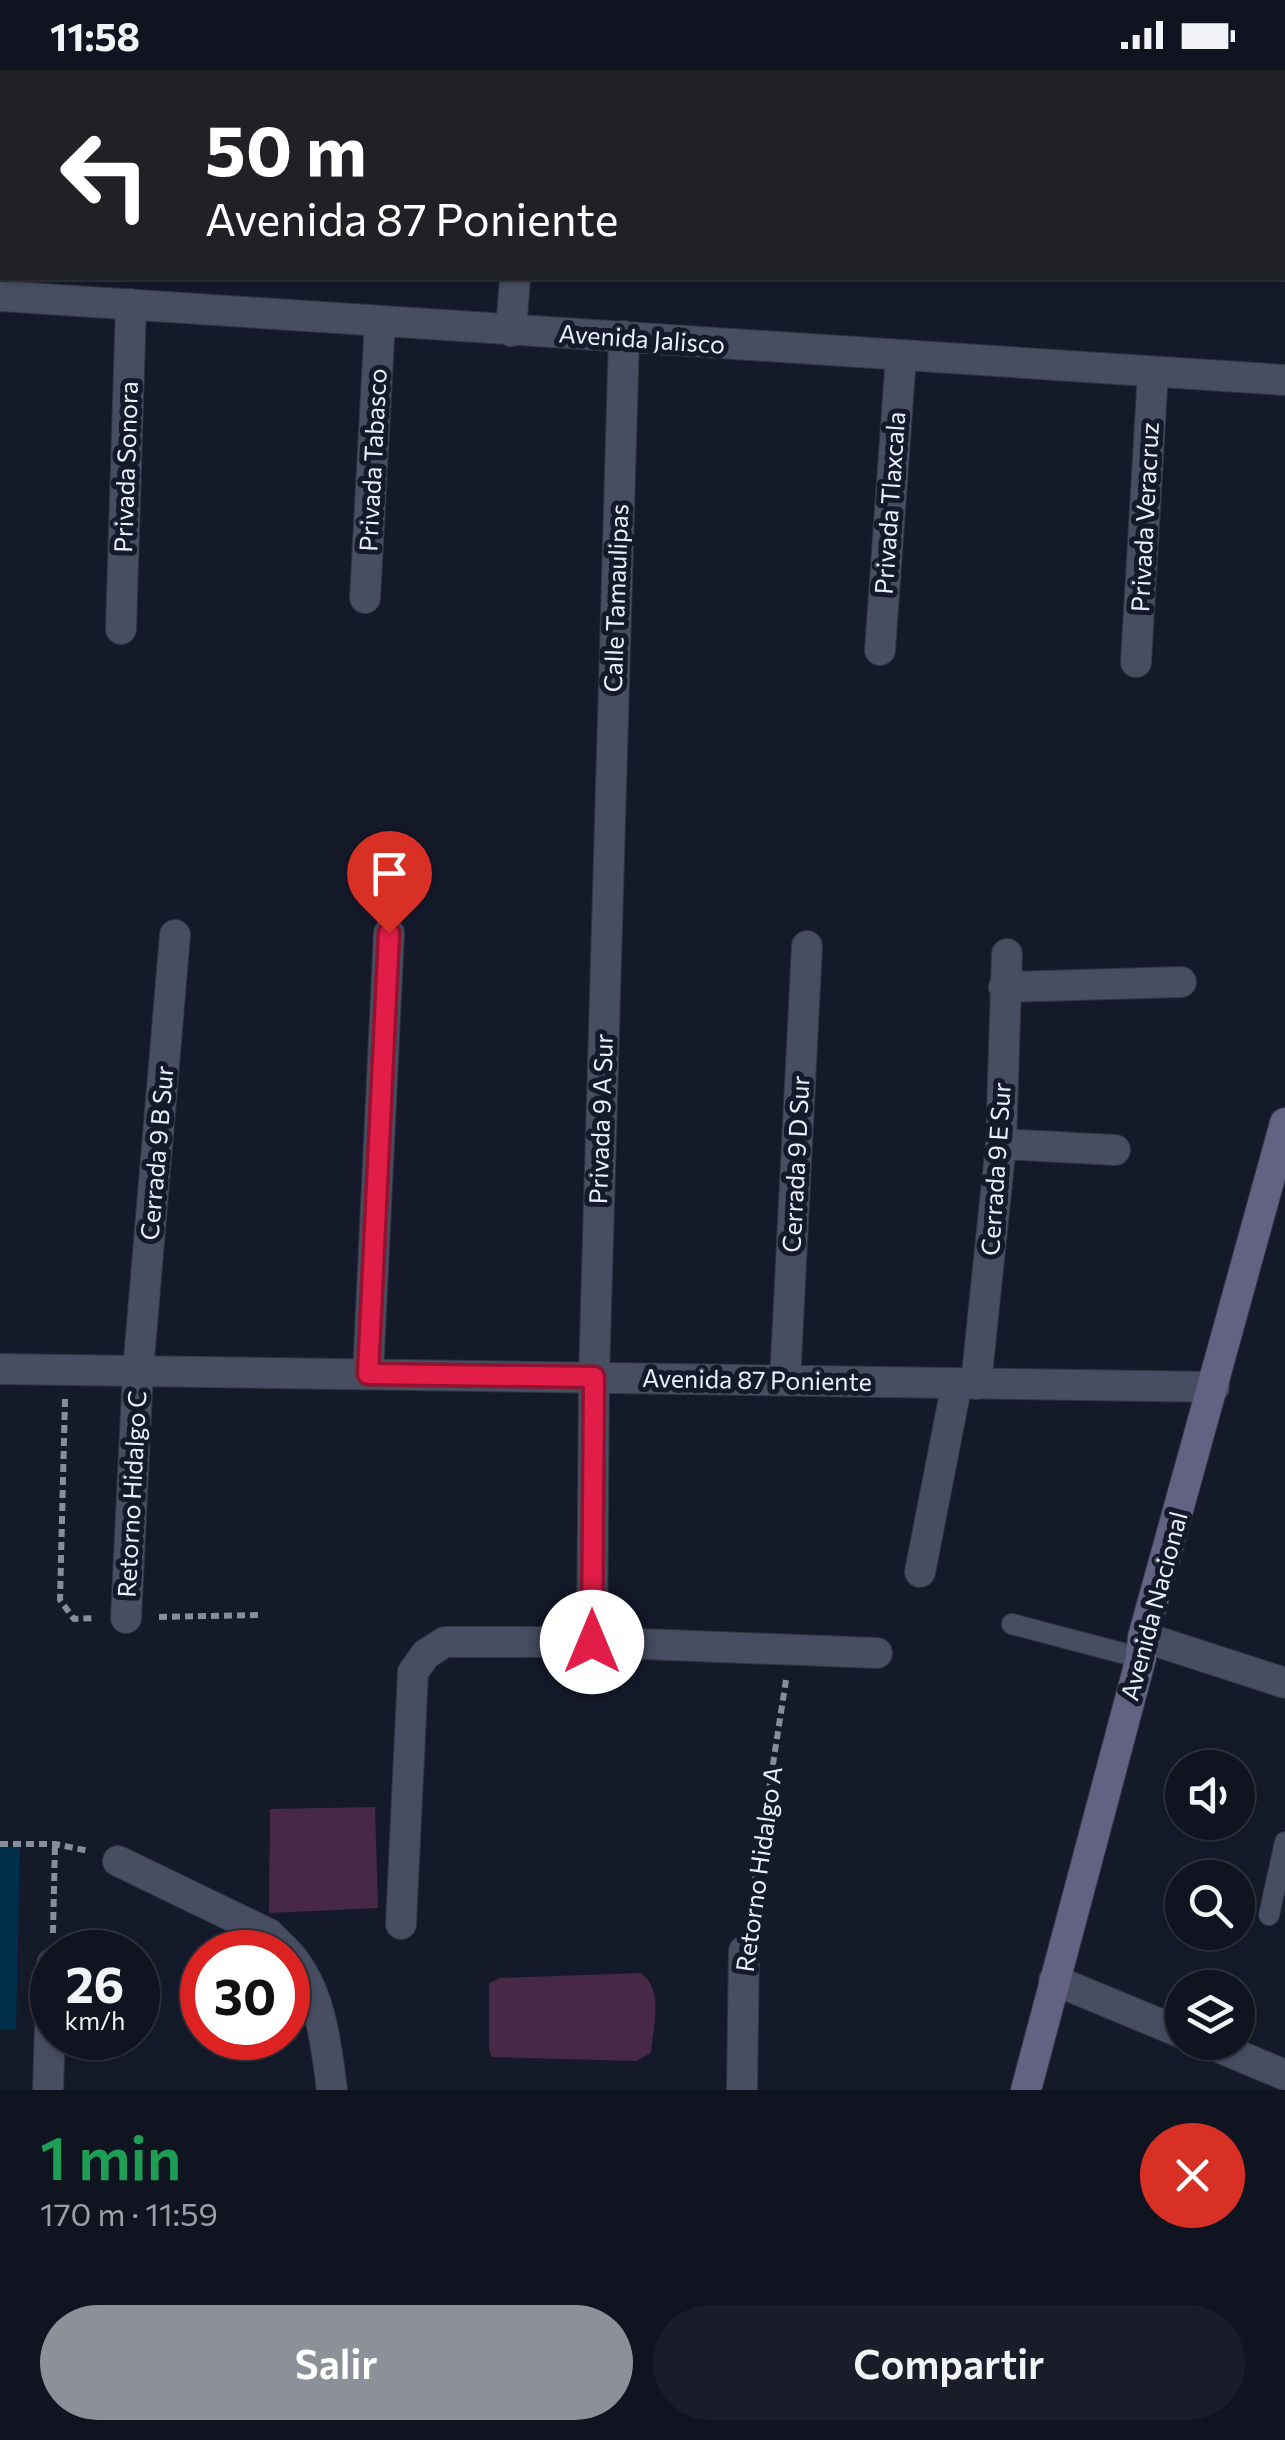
<!DOCTYPE html>
<html lang="es">
<meta charset="utf-8">
<style>
:root{--surface:#101420;--page:#191d29;--text:#f1f3f6;--muted:#9c9ea5;--line:#30333e;--accent:#8c9099}
body{margin:0;font-family:Commissioner,sans-serif;background:var(--page);color:var(--text);height:100vh;display:flex;flex-direction:column;font-size:38px;white-space:nowrap}
*{box-sizing:border-box;margin:0}
p{font-size:32px;color:var(--muted)}
.icon{flex:none;width:55px;height:55px;fill:none;stroke:currentColor;stroke-width:2;stroke-linecap:round;stroke-linejoin:round}
.map{position:relative;height:2020px;overflow:hidden}
.panel{display:flex;flex-direction:column;background:var(--surface);flex:1}
.panel>*{flex:none}
.top-card{position:absolute;left:0px;top:0px;width:1285px;height:210px;box-shadow:0 2px 8px #0004,0 0 0 2px var(--line);background:#202124;color:#fff;overflow:hidden}
.controls{position:absolute;left:1165px;top:1680px;display:grid;gap:20px}
.controls a{display:grid;place-items:center;width:90px;height:90px;border-radius:50%;background:var(--surface);box-shadow:0 2px 8px #0004,0 0 0 2px var(--line);font-size:50px}
.speed{position:absolute;left:30px;top:1860px;display:flex;gap:20px;font-size:50px;font-weight:700;text-align:center}
.speed>*{display:grid;place-content:center;width:130px;height:130px;border-radius:50%;background:var(--surface);box-shadow:0 2px 8px #0004,0 0 0 2px var(--line);line-height:1}
.speed small{font-size:25px;font-weight:400}
.speed .limit{border:15px solid #d22;background:#fff;color:#111}
.pin{position:absolute;display:grid;place-items:center;width:85px;height:85px;color:#fff;margin:-102px -42px;border-radius:50% 50% 50% 0;rotate:-45deg;box-shadow:0 0 10px #0007}
.pin .icon{rotate:45deg}
.me{position:absolute;width:110px;margin:-55px;rotate:0deg;stroke-linejoin:round;filter:drop-shadow(0 0 8px #0008)}
.turn{display:flex;align-items:center;gap:35px;height:210px;padding:0 40px;font-size:45px}
.turn .icon{width:130px;height:130px;stroke-width:2.5}
.turn b{display:block;font-size:70px;line-height:85px}
.round{display:grid;place-items:center;flex:none;width:105px;height:105px;border-radius:52px;background:var(--page)}
.head{display:flex;align-items:center;justify-content:space-between;height:170px;padding:0 40px}
h1{font-size:60px;font-weight:600;line-height:75px;color:#1e9e55}
.action{display:flex;gap:20px;margin-top:auto;padding:20px 40px}
.action a{flex:1;height:115px;border-radius:60px;background:var(--accent);color:#fff;font-size:40px;font-weight:600;line-height:115px;text-align:center}
.action a+a{background:var(--page);color:var(--text)}
.status{display:flex;justify-content:space-between;align-items:center;height:70px;padding:0 50px;background:var(--surface);direction:ltr}
.status svg{height:28px;fill:currentColor}
.map>svg:first-child{display:block}
.green{fill:#472847}
.building{fill:#002f4b}
.lines{fill:none;stroke-linecap:round;stroke-linejoin:round}
.lane-casing{stroke:#313441;stroke-width:22}
.street-casing{stroke:#313441;stroke-width:32}
.secondary-casing{stroke:#313441;stroke-width:32}
.path{stroke:#888c9b;stroke-width:6;stroke-dasharray:8 5;stroke-linecap:butt}
.lane{stroke:#474e62;stroke-width:20}
.street{stroke:#474e62;stroke-width:30}
.secondary{stroke:#646283;stroke-width:30}
.route-casing{stroke:#92132f;stroke-width:25}
.route{stroke:#e11d48;stroke-width:18}
.labels{text-anchor:middle;stroke-width:10;stroke-linejoin:round;paint-order:stroke}
.street-label{font-size:25px;fill:#eaeefb;stroke:#151a2b}
</style>
<div class="status"><b>11:58</b><svg viewBox="0 0 49 12"><path d="M0 12V9h3v3zM5 12V6h3v6zM10 12V3h3v9zM15 12V0h3v12zM26 1h20v11H26zM47 4h2v5h-2z"/></svg></div>
<div class="map">
<svg width="1285" height="2020" viewBox="0 0 1285 2020">
<rect width="100%" height="100%" fill="#151a2b"/>
<path class="green" d="M375 1737 378 1838 269 1843 270 1739Z
M641 1903C664 1920 653 1957 651 1983L636 1991 492 1987 489 1979V1913L500 1908Z"/>
<path class="building" d="M0 1777H20L16 1960H0Z"/>
<g class="lines">
<g class="lane-casing">
<path id="lane" d="M1012 1554 1141 1588
M1269 1845 1285 1772"/>
</g>
<g class="street-casing">
<path id="street" d="M529 2V0
M0 226 1285 310
M511 261 515 208
M365 528 380 251
M121 559 131 234
M880 580 901 286
M1136 592 1153 302
M1004 917 1181 912
M1001 1074 1115 1080
M0 1299 1214 1317
M368 1304 389 863
M785 1311 807 876
M976 1314 1001 1074 1007 884
M920 1502 957 1313
M126 1548 138 1301 175 865
M1143 1567 1285 1613
M592 1572 594 1307 624 266
M118 1791 269 1864 287 1882
M401 1854 413 1602 426 1584 445 1572H592L877 1583
M288 1883C321 1920 326 1973 332 2020
M1054 1910 1182 1963
M1206 1972 1285 2005
M48 2020 52 1894
M742 2020 744 1881"/>
</g>
<g class="secondary-casing">
<path id="secondary" d="M1026 2020 1141 1588 1143 1567 1285 1053"/>
</g>
<path class="path" d="M65 1329 60 1530 74 1549 96 1548
M159 1547 258 1545
M0 1774H55L89 1781
M749 1849 786 1610
M53 1863 55 1774"/>
<use href="#lane" class="lane"/>
<use href="#street" class="street"/>
<use href="#secondary" class="secondary"/>
</g>
<g class="lines">
<g class="route-casing">
<path id="route" d="M389 863 368 1304 594 1307 592 1572"/>
</g>
<use href="#route" class="route"/>
</g>
<g class="labels">
<g class="street-label">
<text transform="translate(642 269) rotate(4)" y="9">Avenida Jalisco</text>
<text transform="translate(373 390) rotate(-87)" y="9">Privada Tabasco</text>
<text transform="translate(126 397) rotate(-88)" y="9">Privada Sonora</text>
<text transform="translate(890 433) rotate(-86)" y="9">Privada Tlaxcala</text>
<text transform="translate(1145 447) rotate(-87)" y="9">Privada Veracruz</text>
<text transform="translate(616 528) rotate(-88)" y="9">Calle Tamaulipas</text>
<text transform="translate(601 1049) rotate(-88)" y="9">Privada 9 A Sur</text>
<text transform="translate(157 1083) rotate(-85)" y="9">Cerrada 9 B Sur</text>
<text transform="translate(796 1094) rotate(-87)" y="9">Cerrada 9 D Sur</text>
<text transform="translate(996 1099) rotate(-86)" y="9">Cerrada 9 E Sur</text>
<text transform="translate(757 1310) rotate(1)" y="9">Avenida 87 Poniente</text>
<text transform="translate(132 1424) rotate(-87)" y="9">Retorno Hidalgo C</text>
<text transform="translate(1154 1536) rotate(-75)" y="9">Avenida Nacional</text>
<text transform="translate(759 1799) rotate(-82)" y="9">Retorno Hidalgo A</text>
</g>
</g>
</svg>
<div class="controls">
<a><svg class="icon" aria-label="sound" viewBox="0 0 24 24"><path d="M4 9h4l5-4v14l-5-4H4zM17 9q2 3 0 6"/></svg></a>
<a><svg class="icon" aria-label="search" viewBox="0 0 24 24"><circle cx="10" cy="10" r="6"/><path d="M15 15l6 6"/></svg></a>
<a><svg class="icon" aria-label="layers" viewBox="0 0 24 24"><path d="M12 4l9 5-9 5-9-5zM3 14l9 5 9-5"/></svg></a>
</div>
<div class="speed"><div>26<small>km/h</small></div><div class="limit">30</div></div>
<div class="pin" style="left:389px;top:863px;background:#d93025"><svg class="icon" aria-label="arrive" viewBox="0 0 24 24"><path d="M6 21V4h12l-3 4 3 4H6"/></svg></div>
<svg class="me" style="left:592px;top:1572px" viewBox="-20 -20 40 40"><circle r="19" fill="#fff"/><path d="M0-13L10 11 0 6-10 11z" fill="#e11d48"/></svg>
<div class="top-card">
<div class="turn"><svg class="icon" aria-label="left" viewBox="0 0 24 24"><path d="M17 20v-9H6M10 6l-5 5 5 5"/></svg><div><b>50 m</b>Avenida 87 Poniente</div></div>
</div>
</div>
<section class="panel">
<div class="head"><div><h1>1 min</h1><p>170 m · 11:59</p></div><a class="round" style="background:#d93025;color:#fff"><svg class="icon" aria-label="close" viewBox="0 0 24 24"><path d="M6 6l12 12M18 6L6 18"/></svg></a></div>
<div class="action"><a>Salir</a><a>Compartir</a></div>
</section>
